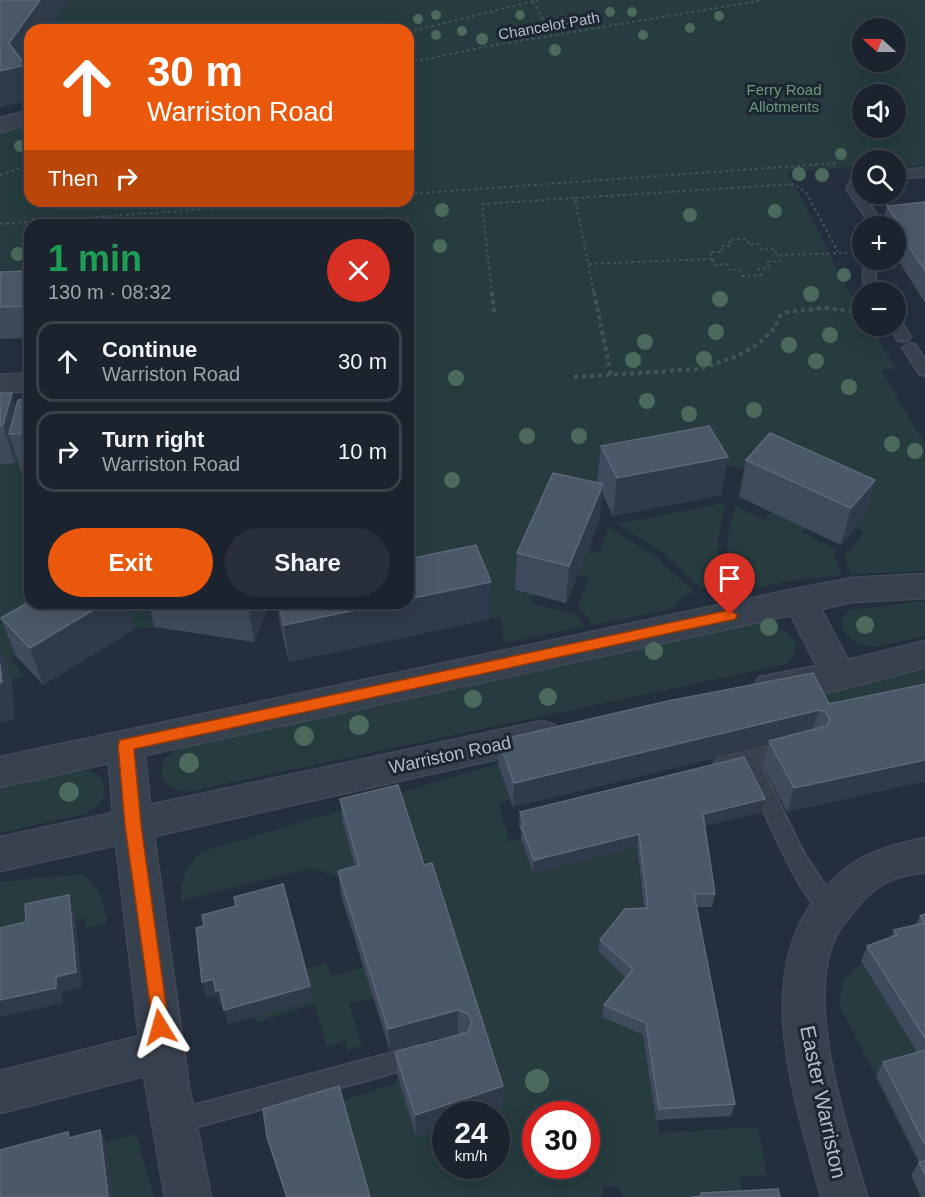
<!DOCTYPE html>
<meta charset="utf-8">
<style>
:root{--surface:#1b232e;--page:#282f3a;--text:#f1f3f6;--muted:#a0a4aa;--line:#39404a;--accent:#ea580c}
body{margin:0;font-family:Helvetica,sans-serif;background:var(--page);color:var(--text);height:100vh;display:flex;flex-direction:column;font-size:22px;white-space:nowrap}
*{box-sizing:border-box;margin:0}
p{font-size:20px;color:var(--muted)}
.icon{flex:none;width:33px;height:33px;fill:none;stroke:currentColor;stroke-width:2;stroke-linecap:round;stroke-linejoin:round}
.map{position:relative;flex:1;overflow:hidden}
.drawer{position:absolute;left:24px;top:219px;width:390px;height:390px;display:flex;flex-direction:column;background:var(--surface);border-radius:18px;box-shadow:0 6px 24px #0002,0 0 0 2px var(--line)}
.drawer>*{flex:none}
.hud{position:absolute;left:24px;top:24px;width:390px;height:183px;border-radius:18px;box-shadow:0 6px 24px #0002,0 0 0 2px var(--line);background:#ea580c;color:#fff;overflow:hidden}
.needle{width:39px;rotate:291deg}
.tools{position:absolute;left:852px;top:18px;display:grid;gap:12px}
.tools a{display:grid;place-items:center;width:54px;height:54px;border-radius:50%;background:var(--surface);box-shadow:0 6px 24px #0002,0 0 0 2px var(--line);font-size:30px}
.speed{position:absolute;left:432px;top:1101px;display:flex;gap:12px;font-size:30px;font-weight:700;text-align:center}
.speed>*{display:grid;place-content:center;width:78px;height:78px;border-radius:50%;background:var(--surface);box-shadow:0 6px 24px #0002,0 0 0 2px var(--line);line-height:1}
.speed small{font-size:15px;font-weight:400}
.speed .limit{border:9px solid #d22;background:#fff;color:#111}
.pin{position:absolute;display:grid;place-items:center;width:51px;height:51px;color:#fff;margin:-62px -26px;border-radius:50% 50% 50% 0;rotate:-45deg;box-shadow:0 0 6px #0007}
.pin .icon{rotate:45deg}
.me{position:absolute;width:66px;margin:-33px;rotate:352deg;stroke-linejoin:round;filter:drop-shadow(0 0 4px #0008)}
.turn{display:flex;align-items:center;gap:21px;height:126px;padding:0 24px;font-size:27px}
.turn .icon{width:78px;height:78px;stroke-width:2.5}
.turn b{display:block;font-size:42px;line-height:51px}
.then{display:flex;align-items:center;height:57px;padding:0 24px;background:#0003;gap:12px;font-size:22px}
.round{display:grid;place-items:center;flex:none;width:63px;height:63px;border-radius:32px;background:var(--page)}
.head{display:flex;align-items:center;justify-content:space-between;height:102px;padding:0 24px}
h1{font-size:36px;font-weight:600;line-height:45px;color:#1e9e55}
.cta{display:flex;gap:12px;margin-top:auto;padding:12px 24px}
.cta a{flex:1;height:69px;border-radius:36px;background:var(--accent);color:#fff;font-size:24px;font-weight:600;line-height:69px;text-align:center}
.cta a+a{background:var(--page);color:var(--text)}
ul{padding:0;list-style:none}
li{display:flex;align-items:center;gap:18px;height:81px;margin:0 12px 9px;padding:0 12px;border:3px solid var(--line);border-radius:18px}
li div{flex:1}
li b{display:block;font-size:22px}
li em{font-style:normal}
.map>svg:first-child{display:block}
.green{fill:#263c3f;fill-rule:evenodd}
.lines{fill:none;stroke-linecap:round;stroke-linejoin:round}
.lane-casing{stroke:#414a57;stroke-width:4}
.street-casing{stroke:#414a57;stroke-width:3}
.path-far1{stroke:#3f5557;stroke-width:2;stroke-dasharray:3 3;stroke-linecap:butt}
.path{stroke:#3f5557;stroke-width:4;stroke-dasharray:4 4;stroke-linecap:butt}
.lane{fill:#38414e;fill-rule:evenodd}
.street{fill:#38414e;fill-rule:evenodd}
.tree{fill:#4b6a5d}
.wall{fill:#3f4b5c}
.shaded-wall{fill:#2f3b4b}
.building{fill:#4b5868;stroke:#5c6777;stroke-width:1.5}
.route{fill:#ea580c;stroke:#983908;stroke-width:1.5}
.labels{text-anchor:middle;stroke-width:6;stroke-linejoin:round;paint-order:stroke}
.far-street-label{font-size:15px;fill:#b4bcc9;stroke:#1d2633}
.far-park-label{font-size:15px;fill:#6b9a76;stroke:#1d2633}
.street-label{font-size:18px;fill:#b4bcc9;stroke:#1d2633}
.near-street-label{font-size:21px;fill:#b4bcc9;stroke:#1d2633}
</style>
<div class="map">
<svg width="925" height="1197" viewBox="0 0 925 1197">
<rect width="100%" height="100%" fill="#242f3e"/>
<path class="green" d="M70 0H925V165L896 168V160H862V170L851 167 787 172C805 205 822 238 838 272 847 291 862 303 862 326H870L896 368 881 370 925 444V571L851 574 844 556 864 532 856 528 864 517 762 470 702 463 597 483 551 510 515 591 534 595 531 603 575 614 585 626 504 643 501 618 490 619 475 583 408 597V225H30V314L0 313V130L30 122V201H408V30H49ZM862 28H896V62H862ZM862 94H896V128H862Z
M24 459 21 471H30V603H102L10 658 25 676 0 681V460Z
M725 503 718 541 721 585 702 589 663 553 618 524Z
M736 506 764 519 774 509 808 525 802 532 837 550 834 553 842 575 789 581 762 587 734 584C725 557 725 532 736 506Z
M609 527 656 557 694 592 682 598 672 609 593 625 578 606 589 578 571 573 581 548 599 552Z
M925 601V635C900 641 860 659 843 630L842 618 850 610Z
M108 603H166L154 627 135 629Z
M758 622C780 624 812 641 787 664L191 791C155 793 151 756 184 747L452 686Z
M925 667V718L883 728 805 695Z
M498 764 510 799 499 804 509 841 521 839 636 843 644 914 632 963 638 1001 610 1020 617 1025 641 1024 659 1133 758 1127 767 1175 740 1177 743 1197H626L617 1186 605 1187 599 1197H368L341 1101 400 1082 416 1135 445 1126 446 1166H496V1114H480L502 1107 459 972 349 1004 362 1046 348 1051 345 1041 327 1047 314 1004 256 1023 253 983 326 963 331 976 452 944 359 884 312 868 181 901C180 883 186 864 201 852ZM536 1114H586V1166H536Z
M80 770 94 772 103 780 105 795 98 806 85 814 0 833V787Z
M81 874C100 886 103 901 107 923L86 928 85 917 76 919 75 911 0 967V882Z
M863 965 895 1017 925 1006V1062L876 1076 841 1009C838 989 843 971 863 965Z
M136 1134 154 1197H113L106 1142Z"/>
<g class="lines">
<g class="lane-casing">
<path id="lane" d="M925 168V176L896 178V172Z
M862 174V182L859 189 880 220 881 226H869L868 220 847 189 852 178Z
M865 260H877L875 279 881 292H868L863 279Z
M896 321 901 322 910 337 908 340 903 341 898 340 890 326H896Z
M910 344 915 345 925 360V375L920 374 903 348Z
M786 742 792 744 795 749 792 754 759 763 804 854 840 908 837 914 830 917C798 905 762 798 742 767L723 771 717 769 714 764 717 759 723 757Z
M418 1046 426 1049 429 1056 426 1063 418 1066 173 1133 165 1130 162 1122 165 1114 173 1111Z"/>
</g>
<g class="street-casing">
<path id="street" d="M30 110V124L0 132V118Z
M30 373V391L0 393V375Z
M925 574V598L852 602 821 609 848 660 925 641V667C888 677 792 707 759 697L754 687 759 677 817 666 791 615 145 755 150 805 542 721 555 725 560 735 555 745 542 749 154 836 189 1087 211 1197H165L144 1076 0 1113V1071L139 1036 116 845 0 871V837L113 813 109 763 0 787V757L800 588 852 578Z
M925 838V872C915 874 903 875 894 879 877 885 862 900 852 914 847 920 841 926 838 932 801 999 848 1128 867 1197H821C798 1106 751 982 816 898 830 881 844 867 864 857 883 847 904 843 925 838Z"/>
</g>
<path class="path-far1" d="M533 1 552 36
M408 32 538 0
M408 63 489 46 764 0
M0 175 30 165
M408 194 838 163
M575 198 794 184 806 192 838 252
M0 224 316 201
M712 259 714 265 727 264 730 270H740L742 276 761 275 759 269 769 268 767 262 780 261 777 255
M589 264 712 259 710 252H723L721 246H731L729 240 747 239 749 245 759 244 762 250 774 249 777 255 847 253
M492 294 482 204 575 198 594 294"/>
<path class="path" d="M492 292 494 312
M594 292 611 375
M574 377 699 369 735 357 758 344 775 328 780 316 787 312 825 308 857 312"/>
<use href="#lane" class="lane"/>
<use href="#street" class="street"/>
</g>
<g class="tree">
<circle cx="610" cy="12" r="5"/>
<circle cx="632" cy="12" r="5"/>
<circle cx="436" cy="15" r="5"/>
<circle cx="520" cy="15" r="5"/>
<circle cx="719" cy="16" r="5"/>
<circle cx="418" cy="19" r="5"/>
<circle cx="566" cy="22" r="5"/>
<circle cx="690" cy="28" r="5"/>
<circle cx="462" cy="31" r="5"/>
<circle cx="436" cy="35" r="5"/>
<circle cx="643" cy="35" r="5"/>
<circle cx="482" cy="39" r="6"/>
<circle cx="555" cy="50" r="6"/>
<circle cx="20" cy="146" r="6"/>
<circle cx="841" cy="154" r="6"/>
<circle cx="799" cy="174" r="7"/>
<circle cx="822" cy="175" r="7"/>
<circle cx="442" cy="210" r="7"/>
<circle cx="775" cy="211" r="7"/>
<circle cx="690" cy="215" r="7"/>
<circle cx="440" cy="246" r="7"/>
<circle cx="18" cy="254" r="7"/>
<circle cx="844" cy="275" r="7"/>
<circle cx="811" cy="294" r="8"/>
<circle cx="720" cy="299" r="8"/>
<circle cx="716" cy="332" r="8"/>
<circle cx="830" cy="335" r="8"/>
<circle cx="645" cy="342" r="8"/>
<circle cx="789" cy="345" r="8"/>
<circle cx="704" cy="359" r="8"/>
<circle cx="633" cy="360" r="8"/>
<circle cx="816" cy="361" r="8"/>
<circle cx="456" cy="378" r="8"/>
<circle cx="849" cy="387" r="8"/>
<circle cx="647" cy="401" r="8"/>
<circle cx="754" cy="410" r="8"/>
<circle cx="689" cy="414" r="8"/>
<circle cx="527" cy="436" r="8"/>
<circle cx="579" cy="436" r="8"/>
<circle cx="892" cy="444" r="8"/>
<circle cx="915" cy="451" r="8"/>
<circle cx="452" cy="480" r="8"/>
<circle cx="865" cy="625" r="9"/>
<circle cx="769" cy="627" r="9"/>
<circle cx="654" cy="651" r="9"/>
<circle cx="548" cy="697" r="9"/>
<circle cx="473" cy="699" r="9"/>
<circle cx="359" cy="725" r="10"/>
<circle cx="304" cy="736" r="10"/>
<circle cx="189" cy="763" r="10"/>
<circle cx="69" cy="792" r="10"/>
<circle cx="537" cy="1081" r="12"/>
</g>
<path class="wall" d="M925 202V303L896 257V226H882L887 206Z
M30 271V338L0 339V272Z
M0 393 16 408 30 399V471L21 472 16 456 15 463 0 464Z
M601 446 728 457 721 495 613 516 602 493 599 522 566 603 515 590 517 553 597 483Z
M746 460 875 480 864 517 841 545 739 497Z
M149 603H268L269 605 254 642 154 627Z
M277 603H408L490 619 289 662 280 624Z
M1 618 135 629 43 685 15 655Z
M925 684V781L787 812 762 764 768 745 513 807 498 764 499 740 829 704Z
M340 799 424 865 503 1086 502 1107 446 1114V1126L416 1136 397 1074 395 1052 461 1034 458 1033 390 1051 341 895 338 871 355 866 343 824Z
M520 812H762L704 826 715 894 712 907H696L735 1104 731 1116 656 1120 643 1035 602 1017 604 1005 626 978 599 952 600 940 644 908 637 847 533 873 521 839V831L519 826Z
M925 914V1197H921L911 1175 919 1162 876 1076 883 1062 917 1052 861 961 867 946 891 937 894 930 915 926 920 916Z
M267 1137 370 1197H286L271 1151Z"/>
<path class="shaded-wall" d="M40 0H70L49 30H30V58L25 66 30 87V100L0 108V71L9 43Z
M12 393 23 431 9 434 16 456 15 463 3 425Z
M728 457 721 495 613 516 617 478Z
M875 480 864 517 841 545 851 508Z
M603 484 599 522 566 603 569 566Z
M491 582 490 619 289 662 284 625 389 603H408V599Z
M105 603H128L135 629 43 685 30 648Z
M248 603H268L269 605 254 642 248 605Z
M0 646 12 679 15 719 0 723Z
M819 710 811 734 769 741 768 745 513 807 514 783Z
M925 760V781L787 812 794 788Z
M765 799 762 812 700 827 703 814Z
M639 834 637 847 533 873 534 860Z
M69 895 75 911 82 987 62 992 63 1003 0 1017V1000Z
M213 979 220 990 224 1005 220 1006 217 995 207 997 202 982Z
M310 986 313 1001 228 1024 224 1010Z
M458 1010V1033L390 1051 388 1029Z
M503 1086 502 1107 480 1114H446V1126L416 1136 415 1115Z
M100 1130 106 1142 113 1197H108Z"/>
<path class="building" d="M0 0H40L9 43 25 65 0 71Z
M925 202V271L899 231H904L887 206Z
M30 271V306L0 307V272Z
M0 393H12L3 425 0 426Z
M30 399V433L9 434 18 400Z
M709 426 728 457 617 478 601 446Z
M770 433 875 480 851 508 746 460Z
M553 473 603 484 569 566 517 553Z
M476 545 491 582 408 599V559Z
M30 601V603H105L30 648 1 618Z
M234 603H248V605Z
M279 603H389L284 625Z
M0 664 2 682 0 683Z
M813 673 829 704 925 684V760L794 788 769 741 826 726 830 720 826 712 819 710 514 783 499 740 668 701Z
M744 757 765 799 703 814 715 894H694L735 1104 659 1109 646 1023 604 1005 633 969 600 940 625 909 648 908 639 834 534 860 521 826 524 825 520 812Z
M398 785 424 865 432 863 503 1086 415 1115 395 1052 468 1032 472 1022 468 1014 458 1010 388 1029 338 871 359 865 340 799Z
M283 884 310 986 224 1010 220 990 216 991 213 979 202 982 196 928 204 926 202 915 236 906 234 897Z
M69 895 76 972 56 977V988L0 1000V928L26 922 25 904Z
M925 914V1038L867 946 897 935 894 930 924 923 920 916Z
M925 1050V1145L883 1062Z
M339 1086 370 1197H287L267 1137 263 1109Z
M100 1130 108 1197H0V1150L68 1132 69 1138Z
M925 1161V1175L919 1162Z
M778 1189 780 1197H692L701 1196V1193Z"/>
<path class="route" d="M730 610 737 615 735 619 134 749 141 825 169 1027 167 1033 160 1035 154 1033 125 825 118 745 120 740Z"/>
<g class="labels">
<g class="far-street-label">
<text transform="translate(549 26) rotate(-10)" y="5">Chancelot Path</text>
</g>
<g class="far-park-label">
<text x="784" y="95">Ferry Road<tspan x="784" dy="17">Allotments</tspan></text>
</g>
<g class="street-label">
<text transform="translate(450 755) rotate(-12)" y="6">Warriston Road</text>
</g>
<g class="near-street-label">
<text transform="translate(823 1102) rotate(78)" y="7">Easter Warriston</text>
</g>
</g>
</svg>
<div class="tools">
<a><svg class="needle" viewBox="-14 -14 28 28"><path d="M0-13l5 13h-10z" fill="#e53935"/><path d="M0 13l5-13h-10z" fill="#a0a4aa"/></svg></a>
<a><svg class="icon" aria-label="sound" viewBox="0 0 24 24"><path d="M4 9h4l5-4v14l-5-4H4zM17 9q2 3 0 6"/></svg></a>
<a><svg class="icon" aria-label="search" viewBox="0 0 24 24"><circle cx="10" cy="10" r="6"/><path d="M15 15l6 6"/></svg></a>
<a>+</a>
<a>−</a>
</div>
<div class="speed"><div>24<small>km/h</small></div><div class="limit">30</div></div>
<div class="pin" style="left:730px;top:615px;background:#d93025"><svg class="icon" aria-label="arrive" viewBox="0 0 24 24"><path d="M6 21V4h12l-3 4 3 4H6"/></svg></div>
<svg class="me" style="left:160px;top:1027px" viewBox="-20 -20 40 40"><path d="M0-17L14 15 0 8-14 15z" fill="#ea580c" stroke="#fff" stroke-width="4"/></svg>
<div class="hud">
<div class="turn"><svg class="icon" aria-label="ahead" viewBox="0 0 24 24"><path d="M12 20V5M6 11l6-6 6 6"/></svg><div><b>30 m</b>Warriston Road</div></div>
<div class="then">Then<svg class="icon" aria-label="right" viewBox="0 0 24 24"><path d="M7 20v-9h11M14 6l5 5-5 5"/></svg></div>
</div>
<section class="drawer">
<div class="head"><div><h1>1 min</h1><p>130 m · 08:32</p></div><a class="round" style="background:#d93025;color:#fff"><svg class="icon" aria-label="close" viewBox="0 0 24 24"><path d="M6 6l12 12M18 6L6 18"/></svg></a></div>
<ul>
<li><svg class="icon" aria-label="ahead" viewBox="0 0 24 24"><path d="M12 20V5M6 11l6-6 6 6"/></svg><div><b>Continue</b><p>Warriston Road</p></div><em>30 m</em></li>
<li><svg class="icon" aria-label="right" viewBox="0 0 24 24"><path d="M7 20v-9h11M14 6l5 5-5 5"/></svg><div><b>Turn right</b><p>Warriston Road</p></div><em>10 m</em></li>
</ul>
<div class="cta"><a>Exit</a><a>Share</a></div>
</section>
</div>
